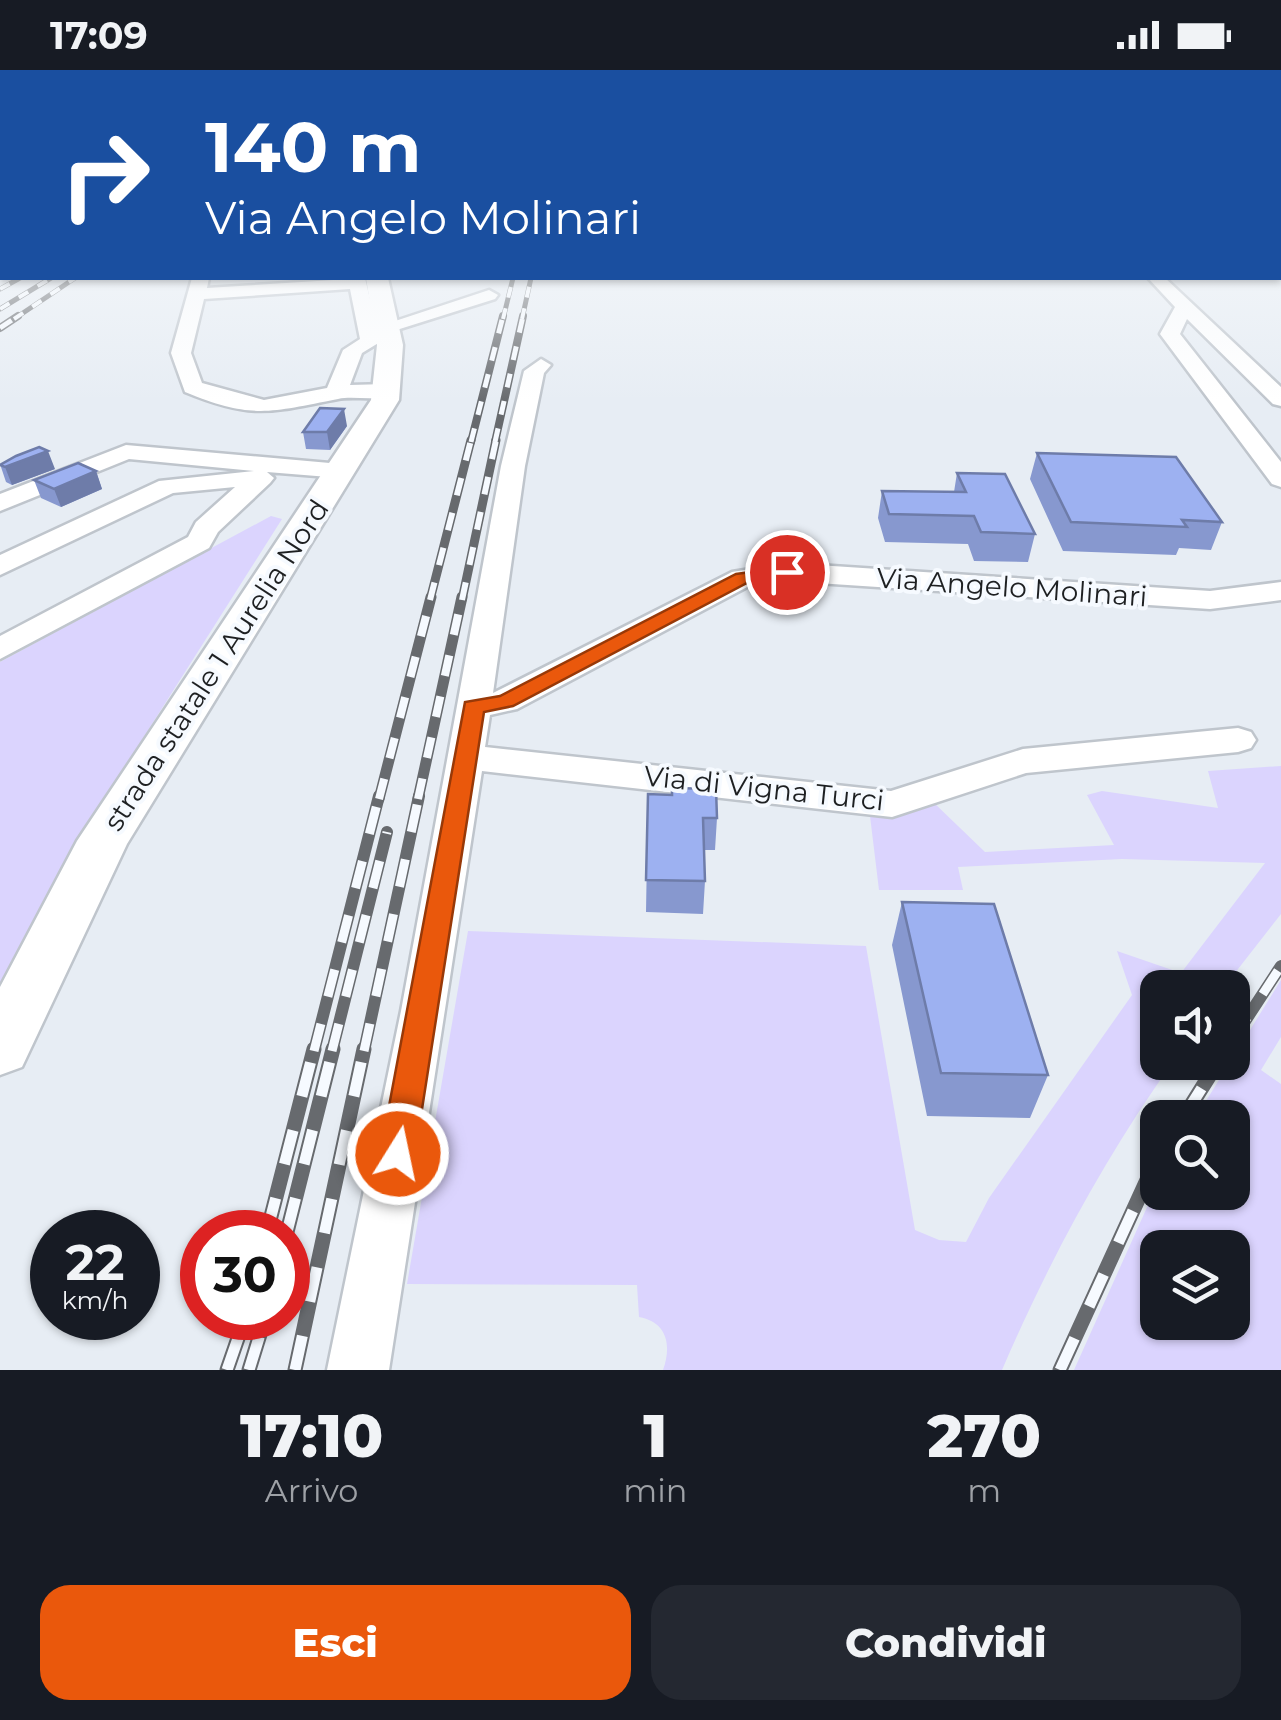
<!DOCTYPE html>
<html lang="it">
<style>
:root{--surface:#171b24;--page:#242831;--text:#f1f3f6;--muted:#9ea1a6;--accent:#ea580c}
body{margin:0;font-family:Montserrat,sans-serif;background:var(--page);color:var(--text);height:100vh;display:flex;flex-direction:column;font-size:38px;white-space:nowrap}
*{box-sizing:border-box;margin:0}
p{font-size:32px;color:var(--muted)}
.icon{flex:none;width:55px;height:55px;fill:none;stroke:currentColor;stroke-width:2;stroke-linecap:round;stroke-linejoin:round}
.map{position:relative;height:1300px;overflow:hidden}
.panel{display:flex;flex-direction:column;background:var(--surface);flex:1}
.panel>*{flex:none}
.hud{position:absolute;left:0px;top:0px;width:1282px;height:210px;box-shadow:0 2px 8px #0004;background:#1a4fa0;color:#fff;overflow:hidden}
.controls{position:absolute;left:1140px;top:900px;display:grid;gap:20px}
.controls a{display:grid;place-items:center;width:110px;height:110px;border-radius:20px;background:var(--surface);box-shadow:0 2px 8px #0004;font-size:50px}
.speed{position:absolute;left:30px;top:1140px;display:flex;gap:20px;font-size:50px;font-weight:700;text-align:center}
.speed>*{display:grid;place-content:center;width:130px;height:130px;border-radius:50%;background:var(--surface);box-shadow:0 2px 8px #0004;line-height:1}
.speed small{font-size:25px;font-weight:400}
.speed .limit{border:15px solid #d22;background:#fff;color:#111}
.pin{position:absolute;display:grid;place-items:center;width:85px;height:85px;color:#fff;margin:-42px;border:5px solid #fff;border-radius:50%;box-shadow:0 2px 10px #0007}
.me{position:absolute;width:110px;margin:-55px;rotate:10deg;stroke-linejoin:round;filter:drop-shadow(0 0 8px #0008)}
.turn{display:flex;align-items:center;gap:35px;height:210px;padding:0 40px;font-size:45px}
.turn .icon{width:130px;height:130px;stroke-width:2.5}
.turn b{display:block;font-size:70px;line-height:85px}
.eta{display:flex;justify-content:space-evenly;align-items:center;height:170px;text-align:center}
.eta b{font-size:60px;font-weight:800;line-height:70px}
.cta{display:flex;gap:20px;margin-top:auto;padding:20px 40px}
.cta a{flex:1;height:115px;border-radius:30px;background:var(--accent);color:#fff;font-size:40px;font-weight:800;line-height:115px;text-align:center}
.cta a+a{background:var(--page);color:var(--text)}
.status{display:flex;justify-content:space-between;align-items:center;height:70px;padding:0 50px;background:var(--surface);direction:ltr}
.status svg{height:28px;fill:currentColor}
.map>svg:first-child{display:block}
.green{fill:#dbd4fe;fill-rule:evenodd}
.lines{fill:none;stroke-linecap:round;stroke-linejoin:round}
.minor-casing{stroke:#bfc5cc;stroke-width:5}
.major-casing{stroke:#bfc5cc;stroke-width:5}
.minor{fill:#fff;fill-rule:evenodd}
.major{fill:#fff;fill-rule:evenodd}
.rail-far5-casing{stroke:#676a6e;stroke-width:5}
.rail-far4-casing{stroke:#676a6e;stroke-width:8}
.rail-far3-casing{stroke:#676a6e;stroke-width:9}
.rail-far2-casing{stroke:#676a6e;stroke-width:11}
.rail-far1-casing{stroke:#676a6e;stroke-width:12}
.rail-casing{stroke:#676a6e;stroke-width:15}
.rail-far5{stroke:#f6faff;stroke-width:4;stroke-dasharray:11;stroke-linecap:butt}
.rail-far4{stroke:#f6faff;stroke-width:5;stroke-dasharray:14;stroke-linecap:butt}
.rail-far3{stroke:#f6faff;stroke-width:6;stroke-dasharray:18;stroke-linecap:butt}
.rail-far2{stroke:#f6faff;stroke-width:8;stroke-dasharray:21;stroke-linecap:butt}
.rail-far1{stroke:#f6faff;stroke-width:9;stroke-dasharray:28;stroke-linecap:butt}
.rail{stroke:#f6faff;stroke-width:11;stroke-dasharray:35;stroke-linecap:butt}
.wall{fill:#8798cf}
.shaded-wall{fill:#6e7ca9}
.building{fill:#9db1f1;stroke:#6e7ca9;stroke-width:2.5}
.route{fill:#ea580c;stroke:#983908;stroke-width:2.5}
.labels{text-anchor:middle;stroke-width:8;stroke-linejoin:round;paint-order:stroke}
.street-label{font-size:28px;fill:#1e2022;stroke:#f6faff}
</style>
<div class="status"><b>17:09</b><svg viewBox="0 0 49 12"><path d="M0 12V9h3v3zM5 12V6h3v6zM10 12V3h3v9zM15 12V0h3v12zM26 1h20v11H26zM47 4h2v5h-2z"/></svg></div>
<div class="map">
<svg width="1281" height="1300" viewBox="0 0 1281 1300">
<rect width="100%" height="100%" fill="#e7edf4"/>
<path class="green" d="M271 446 282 449 107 725 0 926V592Z
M1281 696V844L1224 917 1158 918V992L1172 993C1104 1089 1049 1191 1002 1300H663C672 1275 667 1252 639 1247L637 1215 407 1214 468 861 866 876 915 1160 939 1170 966 1172 989 1128 1132 925 1117 881 1181 903 1265 793 1122 789 958 797 963 820H879L870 746 897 747 931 730 985 782 1114 775 1087 725 1102 721 1218 738 1208 701Z
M1281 910V967L1261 1000 1281 1014V1300H1074L1157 1115 1158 1122H1232V1048L1196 1047ZM1158 1178H1232V1252H1158Z"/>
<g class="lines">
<g class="minor-casing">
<path id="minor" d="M192 208H209L207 218 365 208 380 272 362 283 350 315 387 314 398 320C384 334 356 325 338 329 270 342 253 350 185 322L171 283ZM350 219 360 269 343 280 327 318 264 330 202 313 191 283 204 229Z
M1148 208H1165L1281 317V336L1273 334 1187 249 1180 264 1281 392V417L1272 414 1160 264 1175 237Z
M489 220 498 225 495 229 387 263 377 257Z
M541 289 551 295 544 303 525 396 493 623 732 502 787 493 1210 521 1281 512V530L1210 539 787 511 749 516 517 639 490 645 485 677 891 721 1023 679 1238 658 1251 662 1256 670 1251 678 1238 682 1026 703 892 747 482 701 389 1300H327L401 941 501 396 524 301Z
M126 375 341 394 353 401 341 408 267 402 274 408 270 413 218 462 209 478 0 589V566L188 467 196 452 235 417 173 423 0 505V485L159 411 254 401 129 389 0 441V424Z"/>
</g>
<g class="major-casing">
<path id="major" d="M366 208H388L403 275 399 330 127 774 22 997 0 1005V917L77 771 371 330 377 275Z"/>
</g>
<use href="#minor" class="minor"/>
<use href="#major" class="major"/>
<g class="rail-far5-casing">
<path id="rail-far5" d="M0 219 20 208
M0 239 51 208
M14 249 75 208
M503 249 513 208
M522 249 531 208"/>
</g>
<g class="rail-far4-casing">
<path id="rail-far4" d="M0 258 18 246
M471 372 503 246
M495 372 523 246"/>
</g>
<g class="rail-far3-casing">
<path id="rail-far3" d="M430 530 471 370
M462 530 496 370"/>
</g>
<g class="rail-far2-casing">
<path id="rail-far2" d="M379 729 431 527
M418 729 462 527"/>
</g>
<g class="rail-far1-casing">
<path id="rail-far1" d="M1232 971 1281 896
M314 981 379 726
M332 981 387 762
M364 981 419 726"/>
</g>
<g class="rail-casing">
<path id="rail" d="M1183 1048 1218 992
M267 1162 314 979
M287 1162 333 979
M227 1300 245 1248
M249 1300 265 1248
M295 1300 364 979
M1060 1300 1158 1086"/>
</g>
<use href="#rail-far5" class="rail-far5"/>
<use href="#rail-far4" class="rail-far4"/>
<use href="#rail-far3" class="rail-far3"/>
<use href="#rail-far2" class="rail-far2"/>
<use href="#rail-far1" class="rail-far1"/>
<use href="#rail" class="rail"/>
</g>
<path class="wall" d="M347 356 330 380 306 379 303 362Z
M1037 383 1222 452 1211 480 1179 478 1176 485 1063 481 1030 409Z
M0 394 55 399 12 415 6 412Z
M96 401 102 419 61 437 41 428 34 410Z
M957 403 1035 464 1028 492 974 491 968 474 885 472 878 448 882 421 954 422Z
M648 724 717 748 715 780H704L705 811 703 844 646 842Z
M902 832 1048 1005 1030 1048 927 1046 892 875Z"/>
<path class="shaded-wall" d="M344 339 347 356 330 380 327 362Z
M48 381 55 399 12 415 5 397Z
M96 401 102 419 61 437 54 419Z"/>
<path class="building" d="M320 338 344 339 327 362H303Z
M39 377 48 381 5 397 0 395 16 386Z
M1037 383 1176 387 1222 452 1182 450 1187 457 1071 452Z
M78 393 96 401 54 419 34 410Z
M957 403 1005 404 1035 464 981 462 974 446 889 444 882 421 966 422Z
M672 718 716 719 717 748H703L705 811 646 810 648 724 672 725Z
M902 832 994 834 1048 1005 941 1003Z"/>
<linearGradient id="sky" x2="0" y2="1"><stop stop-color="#7bc4e8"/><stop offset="0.45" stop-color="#f4f7fa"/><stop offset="1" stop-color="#f4f7fa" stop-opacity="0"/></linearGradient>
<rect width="1281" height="332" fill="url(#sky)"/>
<path class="route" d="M787 497 794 498V507L747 513 513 636 484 642 415 1084 410 1096 398 1101 385 1096 380 1084 465 632 500 626 736 504Z"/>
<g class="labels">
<g class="street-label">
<text transform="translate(1012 517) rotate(4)" y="10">Via Angelo Molinari</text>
<text transform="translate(216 595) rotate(-57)" y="10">strada statale 1 Aurelia Nord</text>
<text transform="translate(764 718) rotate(6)" y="10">Via di Vigna Turci</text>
</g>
</g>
</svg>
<div class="controls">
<a><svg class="icon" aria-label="sound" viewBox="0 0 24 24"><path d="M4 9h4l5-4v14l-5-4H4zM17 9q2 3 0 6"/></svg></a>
<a><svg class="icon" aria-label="search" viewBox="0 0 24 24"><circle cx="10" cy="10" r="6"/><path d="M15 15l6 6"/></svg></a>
<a><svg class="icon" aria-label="layers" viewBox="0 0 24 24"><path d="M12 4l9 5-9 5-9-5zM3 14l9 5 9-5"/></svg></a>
</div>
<div class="speed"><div>22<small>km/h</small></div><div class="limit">30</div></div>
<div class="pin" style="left:787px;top:502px;background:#d93025"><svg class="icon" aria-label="arrive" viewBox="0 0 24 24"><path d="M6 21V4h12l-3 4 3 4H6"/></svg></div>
<svg class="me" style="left:398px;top:1084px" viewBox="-20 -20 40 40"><circle r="17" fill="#ea580c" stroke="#fff" stroke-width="3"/><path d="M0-11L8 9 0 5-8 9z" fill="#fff"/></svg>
<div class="hud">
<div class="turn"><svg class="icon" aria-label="right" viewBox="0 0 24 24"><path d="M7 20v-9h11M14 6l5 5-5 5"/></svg><div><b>140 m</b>Via Angelo Molinari</div></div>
</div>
</div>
<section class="panel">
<div class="eta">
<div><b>17:10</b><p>Arrivo</p></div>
<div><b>1</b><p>min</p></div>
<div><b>270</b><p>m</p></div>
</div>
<div class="cta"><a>Esci</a><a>Condividi</a></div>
</section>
